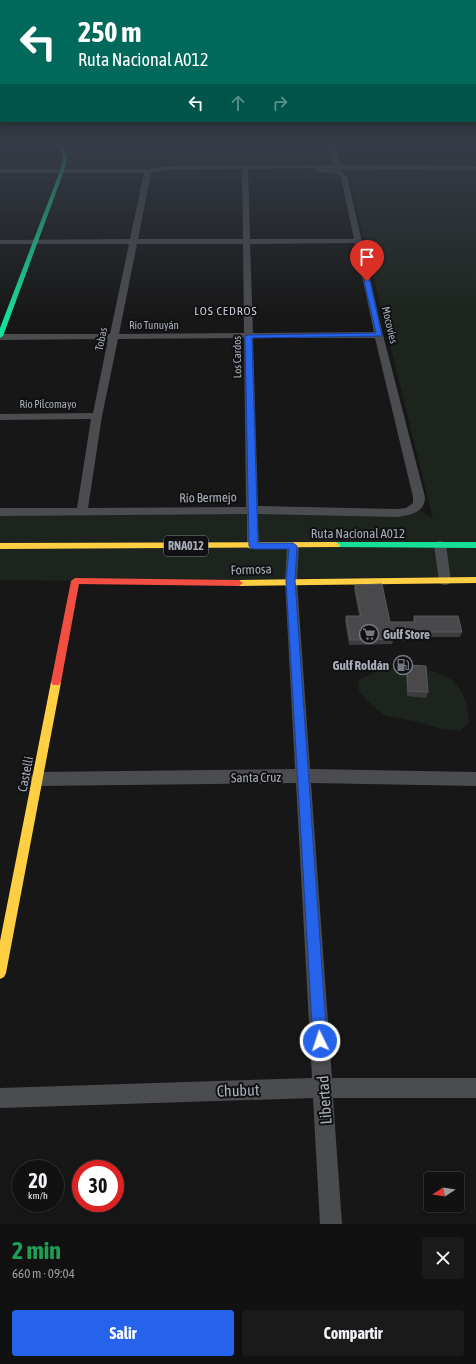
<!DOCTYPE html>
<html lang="es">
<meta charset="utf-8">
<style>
:root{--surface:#111;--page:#1a1a1a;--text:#f1f3f6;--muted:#9c9d9f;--line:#303131;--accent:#2563eb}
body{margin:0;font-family:"Asap Condensed",sans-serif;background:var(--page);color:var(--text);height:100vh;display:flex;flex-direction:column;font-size:15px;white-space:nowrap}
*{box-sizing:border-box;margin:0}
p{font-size:13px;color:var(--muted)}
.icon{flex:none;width:22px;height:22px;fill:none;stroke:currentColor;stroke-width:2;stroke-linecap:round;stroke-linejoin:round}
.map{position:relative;height:1224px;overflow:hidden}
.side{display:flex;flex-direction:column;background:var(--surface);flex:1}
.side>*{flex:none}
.hud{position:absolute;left:0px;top:0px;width:476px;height:122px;box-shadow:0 2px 6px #0003,0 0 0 1px var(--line);background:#00695c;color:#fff;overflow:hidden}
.needle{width:26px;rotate:258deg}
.buttons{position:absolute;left:424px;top:1172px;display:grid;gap:8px}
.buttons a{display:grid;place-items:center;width:40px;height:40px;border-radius:4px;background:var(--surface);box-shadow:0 2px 6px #0003,0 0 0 1px var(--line);font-size:20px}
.speed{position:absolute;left:12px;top:1160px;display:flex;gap:8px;font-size:20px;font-weight:700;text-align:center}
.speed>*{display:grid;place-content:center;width:52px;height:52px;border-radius:50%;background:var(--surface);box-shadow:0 2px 6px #0003,0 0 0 1px var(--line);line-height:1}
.speed small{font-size:10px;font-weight:400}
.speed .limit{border:6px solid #d22;background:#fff;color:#111}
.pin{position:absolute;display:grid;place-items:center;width:34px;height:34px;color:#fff;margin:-41px -17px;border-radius:50% 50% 50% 0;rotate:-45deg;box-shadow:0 0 4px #0007}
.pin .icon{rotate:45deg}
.me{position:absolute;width:44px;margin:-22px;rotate:356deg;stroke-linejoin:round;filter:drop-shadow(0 0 3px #0008)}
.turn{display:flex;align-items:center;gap:14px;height:84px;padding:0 12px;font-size:18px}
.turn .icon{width:52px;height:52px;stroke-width:2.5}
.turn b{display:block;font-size:28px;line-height:34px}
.lanes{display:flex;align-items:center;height:38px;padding:0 12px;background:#0003;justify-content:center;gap:20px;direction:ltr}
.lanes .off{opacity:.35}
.round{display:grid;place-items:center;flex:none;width:42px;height:42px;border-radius:4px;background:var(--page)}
.headline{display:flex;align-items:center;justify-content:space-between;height:68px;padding:0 12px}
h1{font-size:24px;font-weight:700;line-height:30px;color:#1e9e55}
.button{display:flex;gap:8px;margin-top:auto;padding:8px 12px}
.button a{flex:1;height:46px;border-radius:4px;background:var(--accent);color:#fff;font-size:16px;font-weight:700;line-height:46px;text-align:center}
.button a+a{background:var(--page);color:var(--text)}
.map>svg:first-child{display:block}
.green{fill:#1d241e}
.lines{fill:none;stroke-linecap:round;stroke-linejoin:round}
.stream{stroke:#2a3239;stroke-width:2}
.street{fill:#4b4c50;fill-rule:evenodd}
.fast{fill:#16e098;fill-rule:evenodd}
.slow{fill:#ffcf43;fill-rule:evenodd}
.jam{fill:#f24e42;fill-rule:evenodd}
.wall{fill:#3d3d3f}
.building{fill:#49494c;stroke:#58595d}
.route{fill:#2563eb;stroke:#184099}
.labels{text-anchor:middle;stroke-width:4;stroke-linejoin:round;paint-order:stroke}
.far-street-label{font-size:11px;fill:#a8adb8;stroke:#111113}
.far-neighbourhood-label{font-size:12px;letter-spacing:1px;fill:#c9ccd4;stroke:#111113}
.shield{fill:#111113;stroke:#7b7e86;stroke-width:1}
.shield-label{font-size:12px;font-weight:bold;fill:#a8adb8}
.street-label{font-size:13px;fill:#a8adb8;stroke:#111113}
.poi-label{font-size:13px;font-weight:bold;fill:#a8adb8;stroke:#111113;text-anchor:start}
.near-street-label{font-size:16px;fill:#a8adb8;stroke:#111113}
</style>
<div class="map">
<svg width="476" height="1224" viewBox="0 0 476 1224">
<rect width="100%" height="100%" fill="#171717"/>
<path class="green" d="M62 146H327L331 164 168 165 151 167 143 166 148 171H62Z
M347 170 476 171V580L231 583 0 580V512L397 513 415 508 433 519Z
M383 668C415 670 452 663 465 700 468 707 468 715 469 722L460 731 442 729 419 722 384 715 371 704 359 692V680Z"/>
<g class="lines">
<path class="stream" d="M296 146 320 164
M324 169 347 170
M424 170H476"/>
<path class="street" d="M329 146H335L340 165 476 166V170H347L321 168 341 171 347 176 383 335 425 497C425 513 410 515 397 517L258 514 259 546 257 549H249L247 546V514L0 516V508H77L91 419 0 420V414L93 413 108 339 0 340V334H110L129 244H0V240L130 239 144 173H0V169H148L169 166 333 165ZM313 168C320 176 333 170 341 177L354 239H250L248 169ZM242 169 243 239H138L151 173 169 170ZM355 243 374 332 253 333 250 244ZM137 244H243L244 333 119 334ZM244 338 246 507 88 508 102 416 118 339ZM253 338H375L413 497V503L406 508 397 509 258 506Z
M440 541 444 542 446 545 451 581 449 584 445 585 441 584 439 581 434 545 436 542Z
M293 542 297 543 299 546 297 581 310 769 476 772V786L311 783 332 1078H476V1098H333L342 1224H320L313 1098 0 1108V1088L312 1078 296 783 37 786 32 784 29 779 32 774 37 772 295 769 285 581 287 546 289 543Z"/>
<path class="fast" d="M60 146H64L67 160 64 171 3 336 0 338V328L60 171 63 160Z
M336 542H476V548L333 547 332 545Z"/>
<path class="slow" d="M336 542 340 545 339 547 0 549V543Z
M476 577V583L239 586 235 583 239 580Z
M56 678 59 679 61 682 6 973 4 977 0 979V941L51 682 53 679Z"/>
<path class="jam" d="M75 578 239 580 243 583 239 586 79 584 61 682 59 685H53L51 682 71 581Z"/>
</g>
<path class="wall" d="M355 585 390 622H413L414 616 462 632 460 637H405L404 641H393L392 644 349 645 345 621 346 616H359L354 589Z
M407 665 428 692 426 698 407 696 406 670Z"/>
<path class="building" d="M382 584 390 622H415L414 616H458L462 632H404L405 636H393V639L350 640 346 616H361L355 585Z
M407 665 426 666 428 692 408 691Z"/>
<linearGradient id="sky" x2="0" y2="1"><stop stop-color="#0d0d0d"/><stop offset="0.46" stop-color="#363c47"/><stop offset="1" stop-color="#363c47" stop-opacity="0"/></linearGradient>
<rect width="476" height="317" fill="url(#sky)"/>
<path class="route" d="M367 279 370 281 382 336 252 338 258 543H293L297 546 295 581 327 1041 325 1046 320 1048 315 1046 313 1041 286 581 289 549H253L249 546 245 336 249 335 376 333 364 281Z"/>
<defs>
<g id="supermarket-ring" transform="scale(1)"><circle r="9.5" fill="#111113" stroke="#757880" stroke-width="1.5"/><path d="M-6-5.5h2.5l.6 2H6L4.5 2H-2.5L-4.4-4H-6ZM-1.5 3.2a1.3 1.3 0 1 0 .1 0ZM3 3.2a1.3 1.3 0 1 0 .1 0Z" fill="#757880"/></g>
<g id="fuel-ring" transform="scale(1)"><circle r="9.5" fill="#111113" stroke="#757880" stroke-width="1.5"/><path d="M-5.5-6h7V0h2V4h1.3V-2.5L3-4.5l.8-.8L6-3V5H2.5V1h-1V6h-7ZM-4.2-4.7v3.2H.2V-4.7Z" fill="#757880"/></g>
</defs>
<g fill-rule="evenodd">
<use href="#supermarket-ring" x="369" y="634"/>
<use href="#fuel-ring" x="403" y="665"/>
</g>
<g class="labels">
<g class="far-street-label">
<text x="154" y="329">Río Tunuyán</text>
<text transform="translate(390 325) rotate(77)" y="4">Mocovíes</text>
<text transform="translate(101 339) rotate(-78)" y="4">Tobas</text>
<text transform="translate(237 357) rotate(-91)" y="4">Los Cardos</text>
<text x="48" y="408">Río Pilcomayo</text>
</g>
<g class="far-neighbourhood-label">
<text x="226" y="315">LOS CEDROS</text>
</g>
<rect class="shield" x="164" y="536" width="44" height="20" rx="3"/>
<g class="shield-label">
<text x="186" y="550">RNA012</text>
</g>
<g class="street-label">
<text transform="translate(208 497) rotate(-1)" y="5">Río Bermejo</text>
<text x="358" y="538">Ruta Nacional A012</text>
<text transform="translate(251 569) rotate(-2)" y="5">Formosa</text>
<text transform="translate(25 774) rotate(-79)" y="5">Castelli</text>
<text transform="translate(256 777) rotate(-1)" y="5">Santa Cruz</text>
</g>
<g class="poi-label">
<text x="383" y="639">Gulf Store</text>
<text x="389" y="670" text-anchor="end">Gulf Roldán</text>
</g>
<g class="near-street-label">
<text transform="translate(238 1090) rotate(-2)" y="6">Chubut</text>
<text transform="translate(324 1100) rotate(-94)" y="6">Libertad</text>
</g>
</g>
</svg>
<div class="buttons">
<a><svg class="needle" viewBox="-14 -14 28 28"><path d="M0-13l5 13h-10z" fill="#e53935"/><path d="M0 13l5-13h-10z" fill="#9c9d9f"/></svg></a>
</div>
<div class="speed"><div>20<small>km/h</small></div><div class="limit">30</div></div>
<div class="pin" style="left:367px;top:281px;background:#d93025"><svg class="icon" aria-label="arrive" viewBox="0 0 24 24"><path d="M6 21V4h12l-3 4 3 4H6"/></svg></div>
<svg class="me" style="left:320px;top:1041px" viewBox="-20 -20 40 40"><circle r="17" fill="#2563eb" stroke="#fff" stroke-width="3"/><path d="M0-11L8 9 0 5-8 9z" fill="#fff"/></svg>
<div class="hud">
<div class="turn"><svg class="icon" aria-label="left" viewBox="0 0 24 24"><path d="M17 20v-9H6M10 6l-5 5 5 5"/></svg><div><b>250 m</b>Ruta Nacional A012</div></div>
<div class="lanes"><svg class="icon" aria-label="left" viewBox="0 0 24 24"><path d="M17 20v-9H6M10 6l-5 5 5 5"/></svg><svg class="icon off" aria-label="ahead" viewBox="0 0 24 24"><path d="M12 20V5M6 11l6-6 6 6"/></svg><svg class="icon off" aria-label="right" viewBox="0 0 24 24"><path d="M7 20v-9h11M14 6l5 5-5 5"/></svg></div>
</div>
</div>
<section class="side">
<div class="headline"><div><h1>2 min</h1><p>660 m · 09:04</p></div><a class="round"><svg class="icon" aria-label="close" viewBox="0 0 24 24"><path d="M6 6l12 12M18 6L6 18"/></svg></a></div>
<div class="button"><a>Salir</a><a>Compartir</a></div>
</section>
